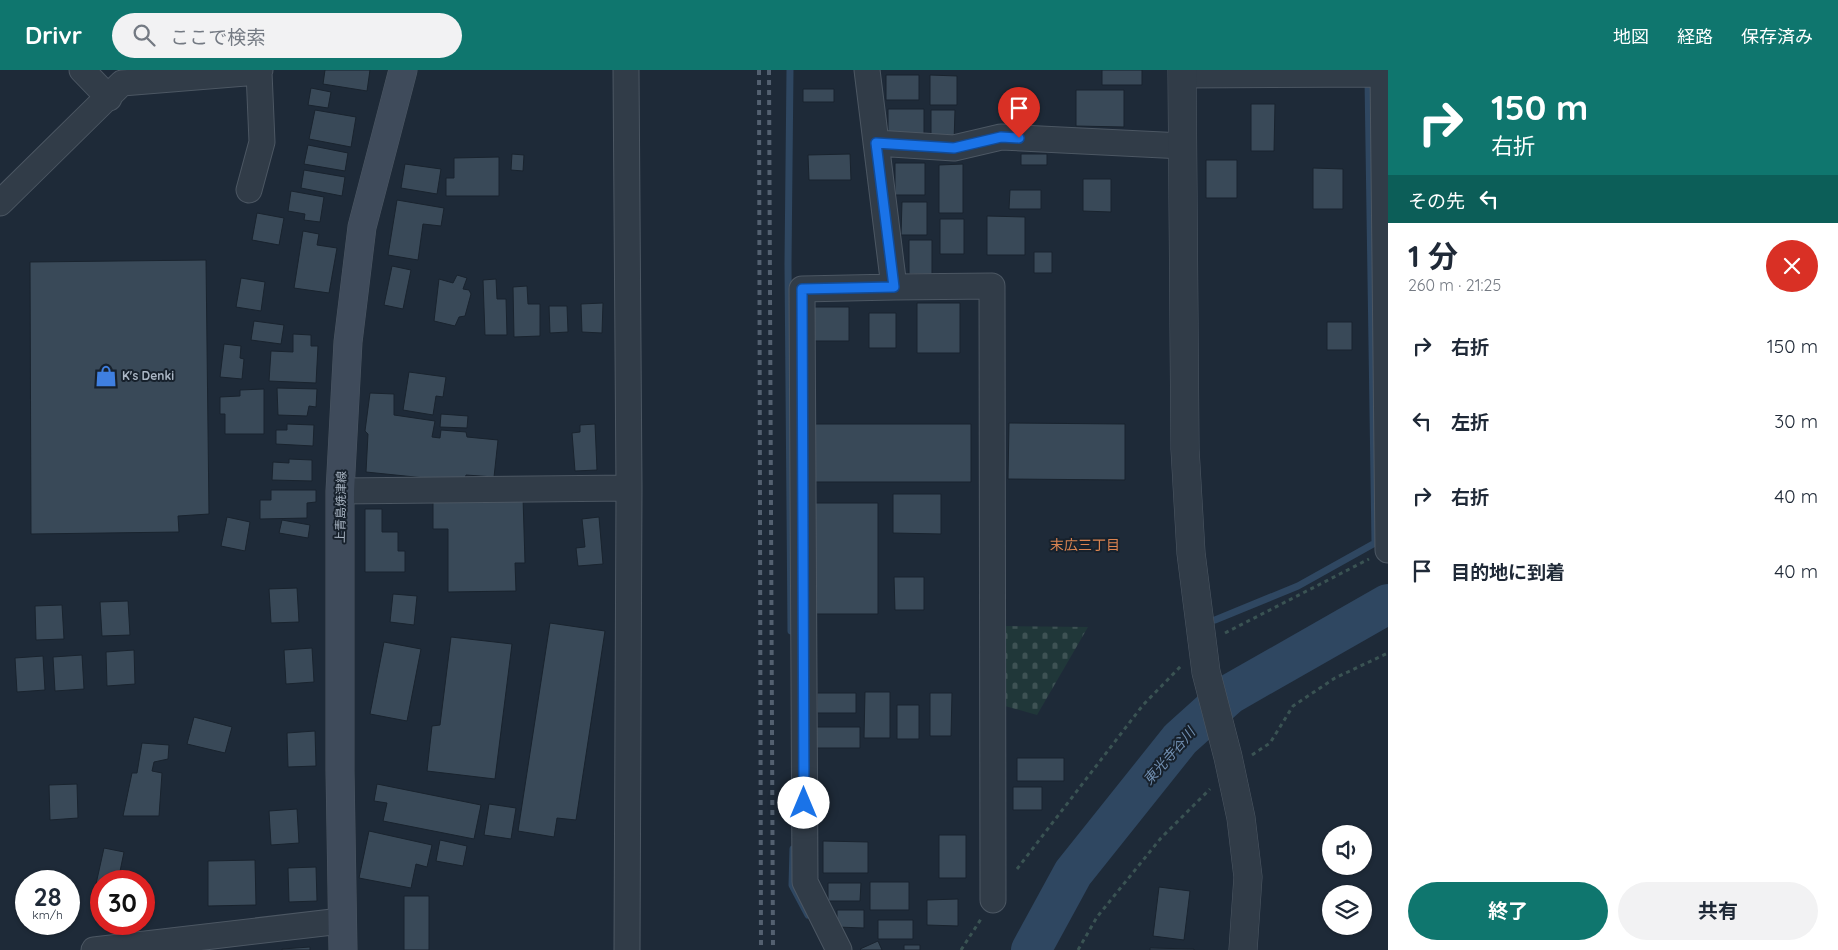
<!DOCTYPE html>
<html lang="ja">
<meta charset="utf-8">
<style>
:root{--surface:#fff;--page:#f2f2f3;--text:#1f2937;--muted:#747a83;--accent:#0f766e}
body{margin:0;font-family:Quicksand,"Noto Sans JP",sans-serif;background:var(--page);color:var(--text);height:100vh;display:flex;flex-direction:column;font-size:19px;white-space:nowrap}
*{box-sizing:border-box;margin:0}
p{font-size:16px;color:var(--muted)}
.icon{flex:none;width:28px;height:28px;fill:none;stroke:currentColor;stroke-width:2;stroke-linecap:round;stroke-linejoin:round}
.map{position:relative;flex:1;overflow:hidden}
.details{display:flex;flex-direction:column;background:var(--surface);width:450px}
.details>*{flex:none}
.top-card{background:#0f766e;color:#fff;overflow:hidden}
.controls{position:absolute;left:1322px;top:755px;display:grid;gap:10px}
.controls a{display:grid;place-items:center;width:50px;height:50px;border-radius:50%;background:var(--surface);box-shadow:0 1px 4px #0004;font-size:25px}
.speed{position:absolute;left:15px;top:800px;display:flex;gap:10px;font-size:25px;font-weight:700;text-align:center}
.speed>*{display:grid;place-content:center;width:65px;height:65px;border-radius:50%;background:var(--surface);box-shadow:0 1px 4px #0004;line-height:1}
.speed small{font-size:12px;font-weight:400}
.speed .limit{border:8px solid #d22;background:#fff;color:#111}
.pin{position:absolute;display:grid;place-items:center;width:42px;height:42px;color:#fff;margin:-51px -21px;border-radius:50% 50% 50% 0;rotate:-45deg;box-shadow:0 0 5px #0007}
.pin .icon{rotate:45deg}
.me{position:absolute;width:55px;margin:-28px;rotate:0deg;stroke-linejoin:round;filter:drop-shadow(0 0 4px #0008)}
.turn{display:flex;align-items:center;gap:18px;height:105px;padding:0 20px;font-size:22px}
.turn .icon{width:65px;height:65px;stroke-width:2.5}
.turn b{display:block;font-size:35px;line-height:42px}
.then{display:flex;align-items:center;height:48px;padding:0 20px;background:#0003;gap:10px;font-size:19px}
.round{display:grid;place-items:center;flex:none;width:52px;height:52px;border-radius:26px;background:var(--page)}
.head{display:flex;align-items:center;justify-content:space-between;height:85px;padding:0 20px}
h1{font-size:30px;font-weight:700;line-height:38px}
.cta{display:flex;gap:10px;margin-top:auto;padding:10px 20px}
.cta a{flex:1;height:58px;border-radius:30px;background:var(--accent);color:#fff;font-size:20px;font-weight:700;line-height:58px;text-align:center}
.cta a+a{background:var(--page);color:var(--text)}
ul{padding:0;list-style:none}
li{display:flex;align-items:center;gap:15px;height:75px;padding:0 20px}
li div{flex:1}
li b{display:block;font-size:19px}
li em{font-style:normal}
header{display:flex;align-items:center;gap:30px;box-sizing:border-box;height:70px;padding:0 25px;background:var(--accent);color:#fff}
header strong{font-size:24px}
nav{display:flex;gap:28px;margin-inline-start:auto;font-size:18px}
.search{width:350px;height:45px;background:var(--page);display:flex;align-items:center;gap:12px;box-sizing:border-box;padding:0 18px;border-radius:28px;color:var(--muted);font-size:19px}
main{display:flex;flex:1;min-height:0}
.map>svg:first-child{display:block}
.cemetery{fill:url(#cemetery-stones)}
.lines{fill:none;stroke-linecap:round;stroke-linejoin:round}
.stream{stroke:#2f4761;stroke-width:7}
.river{stroke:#2f4761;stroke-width:40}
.building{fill:#394958;stroke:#19232e}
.minor-casing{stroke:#4c5763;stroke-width:27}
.tertiary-casing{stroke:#4c5763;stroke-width:29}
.secondary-casing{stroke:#4c5763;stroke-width:29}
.path{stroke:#3a5353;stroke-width:3;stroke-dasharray:4 4;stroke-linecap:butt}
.minor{stroke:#313c48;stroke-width:25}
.tertiary{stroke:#313c48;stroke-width:28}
.secondary{stroke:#3f4b5b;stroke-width:28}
.rail{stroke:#536070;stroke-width:4;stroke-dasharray:5 5;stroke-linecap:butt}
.route-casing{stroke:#114b97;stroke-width:12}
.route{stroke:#1a73e8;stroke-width:9}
.labels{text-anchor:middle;stroke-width:4;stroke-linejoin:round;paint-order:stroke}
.poi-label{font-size:12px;font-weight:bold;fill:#abb7c5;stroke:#17212c;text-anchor:start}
.street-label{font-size:12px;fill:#abb7c5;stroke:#17212c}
.neighbourhood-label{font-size:14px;fill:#db8451;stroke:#17212c}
.water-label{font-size:14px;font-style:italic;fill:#718fb1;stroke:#17212c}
</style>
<header>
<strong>Drivr</strong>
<div class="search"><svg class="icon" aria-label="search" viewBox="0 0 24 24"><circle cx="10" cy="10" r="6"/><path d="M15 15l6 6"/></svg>ここで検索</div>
<nav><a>地図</a><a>経路</a><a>保存済み</a></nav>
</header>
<main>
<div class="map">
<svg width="1388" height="880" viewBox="0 0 1388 880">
<defs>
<pattern id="cemetery-stones" width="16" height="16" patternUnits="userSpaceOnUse" patternTransform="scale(1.25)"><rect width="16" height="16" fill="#203739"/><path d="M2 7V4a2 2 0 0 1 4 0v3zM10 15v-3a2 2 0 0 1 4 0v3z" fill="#3e5254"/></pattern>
</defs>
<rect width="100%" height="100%" fill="#1e2a38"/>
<path class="cemetery" d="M1004 556 1088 557 1037 645 1005 636Z"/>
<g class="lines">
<path class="stream" d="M790 0 788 194 791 561
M1215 550 1298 516 1375 473 1368 9
M793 779 792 815 808 845"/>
<path class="river" d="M1031 880 1073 803 1180 669 1230 624 1388 534"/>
</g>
<path class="building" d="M325 0H370L367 21 323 14Z
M1102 0H1142V15H1102Z
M886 5H919V30H886Z
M930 5 957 6V35H930Z
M311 18 331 22 328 38 308 35Z
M803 19H834V32H803Z
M1076 20H1124V57L1076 56Z
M1251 34H1275L1274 81H1251Z
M888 39H924V70H888Z
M315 40 356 47 351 77 309 69Z
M931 40H955L954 72H931Z
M308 75 348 83 345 101 304 94Z
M512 84 524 85 523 101 511 100Z
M850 84 851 110H809L808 85Z
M1021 84H1047V95H1021Z
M499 87V126H446V108H454V88Z
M1206 90H1237V128H1206Z
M895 93H925V125H895Z
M405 94 441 99 437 124 401 118Z
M963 94V143H939V95Z
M1313 98 1343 99V139H1313Z
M304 100 345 107 342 126 301 118Z
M1083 109H1111V142L1083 141Z
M1010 120H1041V139H1009Z
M291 121 324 127 320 152 304 150 305 144 288 141Z
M397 130 444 138 441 156 423 154 418 190 388 185Z
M902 132H927V165H901Z
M257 143 284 148 279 175 252 170Z
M987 146 1025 147V185H987Z
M940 149H964V184H940Z
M303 161 319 164 317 175 337 178 329 223 294 218Z
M909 170H932V204H909Z
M1034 182H1052V203H1034Z
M206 190 209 444 178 446 179 462 31 464 30 192Z
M392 196 411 200 403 239 384 235Z
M457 205 467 208 463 219 469 220 471 224 465 246 459 247 455 256 434 251 439 209 453 213Z
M241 208 265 212 261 241 236 237Z
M496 209 497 229H506L507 265H485L483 210Z
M527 216 528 234H540V266L514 267 513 217Z
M603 233 602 263 582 262 581 234Z
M917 233H960V283H917Z
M549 236H567L568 262 550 263Z
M814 237H849V271H814Z
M869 243H896V278H869Z
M254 251 284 255 281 274 251 270Z
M1327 252H1352V280H1327Z
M293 264 311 265V276H318L316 313 269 311 271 281 293 282Z
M224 274 241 276 240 288 244 289 242 309 220 307Z
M409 302 446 307 443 327 436 326 433 345 403 340Z
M277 318 317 319 316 337 309 336 307 346 278 345Z
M264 319V364H225V344H220V327L240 326V320Z
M370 323 394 324V345L435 351 432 367 440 368 441 360 466 362 467 367 498 370 494 407 466 405 464 412 366 402 368 364 365 361Z
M441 344 468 346 467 358 440 357Z
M1009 353 1125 354V410L1008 409Z
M287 354 314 355 313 376 276 374V360H287Z
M595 354 597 400 575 401 572 363 580 362V355Z
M813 354H971V412H812Z
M289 389 312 390V411L272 410 273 392 289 393Z
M271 420H316V432L307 433V448L260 449V430H271Z
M893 424H941V464L893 463Z
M523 427 525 493H515L516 521 448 522V459H433V428Z
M813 433H878V544H813Z
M365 439H382V462H398V481H405V502H365Z
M227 447 250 452 245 481 221 476Z
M599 447 603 494 578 496 576 478 585 477 582 449Z
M282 450 310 455 308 468 279 463Z
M894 507H924V540H895Z
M297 518 299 552 271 553 269 519Z
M393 524 417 526 414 555 390 552Z
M128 531 130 565 102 566 100 532Z
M62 535 64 569 36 570 35 536Z
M550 553 605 561 576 750 557 748 554 767 518 761Z
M451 567 512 574 495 709 427 701 432 656 440 655Z
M384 572 421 579 407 651 370 644Z
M312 578 314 612 286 614 284 580Z
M134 580 135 614 107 616 106 582Z
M82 585 84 619 55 621 53 587Z
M43 586 45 620 17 622 15 588Z
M865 622H890V668H864Z
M817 623H856V643H817Z
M930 623H952L951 666H930Z
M897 635H919V669H897Z
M194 647 232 657 225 683 187 674Z
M816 657H860V678H816Z
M315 661 316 696 288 697 287 663Z
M142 673 169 675 168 689 154 692 152 701 162 703 159 746H123L132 703H137Z
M1017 688H1064V711H1017Z
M77 714 78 748 50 750 49 715Z
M377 714 481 735 474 769 383 751 387 733 374 731Z
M1013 717H1042V740H1013Z
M489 734 516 738 511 769 484 765Z
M297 739 299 773 271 775 269 741Z
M369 761 432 775 427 797 416 794 411 818 359 808Z
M939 765H966V808H939Z
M440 770 467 776 463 796 436 791Z
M823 771 868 772V803H823Z
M104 778 124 782 118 811H101V815L96 814Z
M255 790 256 835 208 836V791Z
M316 797 317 831 289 832 288 798Z
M870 812H909V840H870Z
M828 813H861L860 831H828Z
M1159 817 1190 821 1184 870 1153 866Z
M404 826H429V880H404Z
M958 829V856L927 855V830Z
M837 840H864V858L837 857Z
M878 850H913V869H878Z
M878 871 882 880H861L860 879Z
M904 875H920V880H904Z
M310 877V880H282V879Z
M1150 878 1194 879V880H1150Z"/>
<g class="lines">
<g class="minor-casing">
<path id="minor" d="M82 0 109 28
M626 0 629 418 627 880
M867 0 894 217 992 216 993 830
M1383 0 1388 480
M1182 5 1388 4
M876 73 954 78 1001 67 1183 76
M249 120 262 72 259 2
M0 133 122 13 259 2 260 0
M340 421 629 418
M94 880 341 851
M839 880 805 812 802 219 894 217"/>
</g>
<g class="tertiary-casing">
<path id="tertiary" d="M1182 0 1185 379 1191 483 1206 602 1228 687 1241 748 1248 807 1243 880"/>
</g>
<g class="secondary-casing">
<path id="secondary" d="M343 880 340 701V421L348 272 362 157 403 0"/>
</g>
<path class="path" d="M1225 563 1369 489
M1252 685 1270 673 1293 636 1335 608 1388 583
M1017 799 1143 635 1181 596
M961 880 981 849
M1078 880 1097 847 1161 768 1210 719"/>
<use href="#minor" class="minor"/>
<use href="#tertiary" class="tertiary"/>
<use href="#secondary" class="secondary"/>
<path class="rail" d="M759 0 761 880
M769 0 773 880"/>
</g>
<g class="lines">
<g class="route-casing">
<path id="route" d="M804 733 802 219 894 217 876 73 954 78 1001 67 1019 68"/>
</g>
<use href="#route" class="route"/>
</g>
<defs>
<g id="shop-bare" transform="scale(1.725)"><path d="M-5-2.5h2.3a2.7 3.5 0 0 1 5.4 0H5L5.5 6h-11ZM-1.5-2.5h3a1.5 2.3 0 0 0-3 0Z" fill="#3f7fe0" stroke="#17212c" stroke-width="2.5" paint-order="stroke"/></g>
</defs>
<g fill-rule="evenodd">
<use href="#shop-bare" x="106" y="306"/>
</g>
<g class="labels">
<g class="poi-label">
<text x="122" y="310">K's Denki</text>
</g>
<g class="street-label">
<text transform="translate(341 437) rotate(-89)" y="4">上青島焼津線</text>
</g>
<g class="neighbourhood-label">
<text x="1085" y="480">末広三丁目</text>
</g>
<g class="water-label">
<text transform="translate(1169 686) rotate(-49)" y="5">東光寺谷川</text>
</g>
</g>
</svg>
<div class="controls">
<a><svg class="icon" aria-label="sound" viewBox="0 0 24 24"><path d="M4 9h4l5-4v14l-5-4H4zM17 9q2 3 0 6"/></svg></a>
<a><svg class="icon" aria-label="layers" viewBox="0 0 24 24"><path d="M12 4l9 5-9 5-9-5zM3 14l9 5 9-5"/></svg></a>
</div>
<div class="speed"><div>28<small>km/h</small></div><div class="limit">30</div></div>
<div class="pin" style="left:1019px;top:68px;background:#d93025"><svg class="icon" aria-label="arrive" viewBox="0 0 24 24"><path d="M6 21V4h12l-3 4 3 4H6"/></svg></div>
<svg class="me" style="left:804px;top:733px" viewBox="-20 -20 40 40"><circle r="19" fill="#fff"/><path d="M0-13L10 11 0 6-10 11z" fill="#1a73e8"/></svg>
</div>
<section class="details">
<div class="top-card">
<div class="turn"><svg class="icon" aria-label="right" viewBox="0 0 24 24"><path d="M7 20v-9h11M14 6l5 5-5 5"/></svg><div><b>150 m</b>右折</div></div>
<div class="then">その先<svg class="icon" aria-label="left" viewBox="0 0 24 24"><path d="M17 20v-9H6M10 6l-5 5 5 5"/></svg></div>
</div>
<div class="head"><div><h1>1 分</h1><p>260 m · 21:25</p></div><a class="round" style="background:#d93025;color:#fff"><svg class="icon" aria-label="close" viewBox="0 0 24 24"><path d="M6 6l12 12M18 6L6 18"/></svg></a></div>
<ul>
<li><svg class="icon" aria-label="right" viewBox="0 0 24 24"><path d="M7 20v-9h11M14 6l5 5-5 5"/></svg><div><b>右折</b></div><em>150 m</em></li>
<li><svg class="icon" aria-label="left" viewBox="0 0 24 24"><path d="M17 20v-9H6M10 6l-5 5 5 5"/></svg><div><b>左折</b></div><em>30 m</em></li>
<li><svg class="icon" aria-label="right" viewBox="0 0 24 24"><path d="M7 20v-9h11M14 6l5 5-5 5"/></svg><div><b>右折</b></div><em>40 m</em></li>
<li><svg class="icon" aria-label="arrive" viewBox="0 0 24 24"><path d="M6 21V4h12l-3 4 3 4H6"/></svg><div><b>目的地に到着</b></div><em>40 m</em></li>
</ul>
<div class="cta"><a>終了</a><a>共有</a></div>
</section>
</main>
